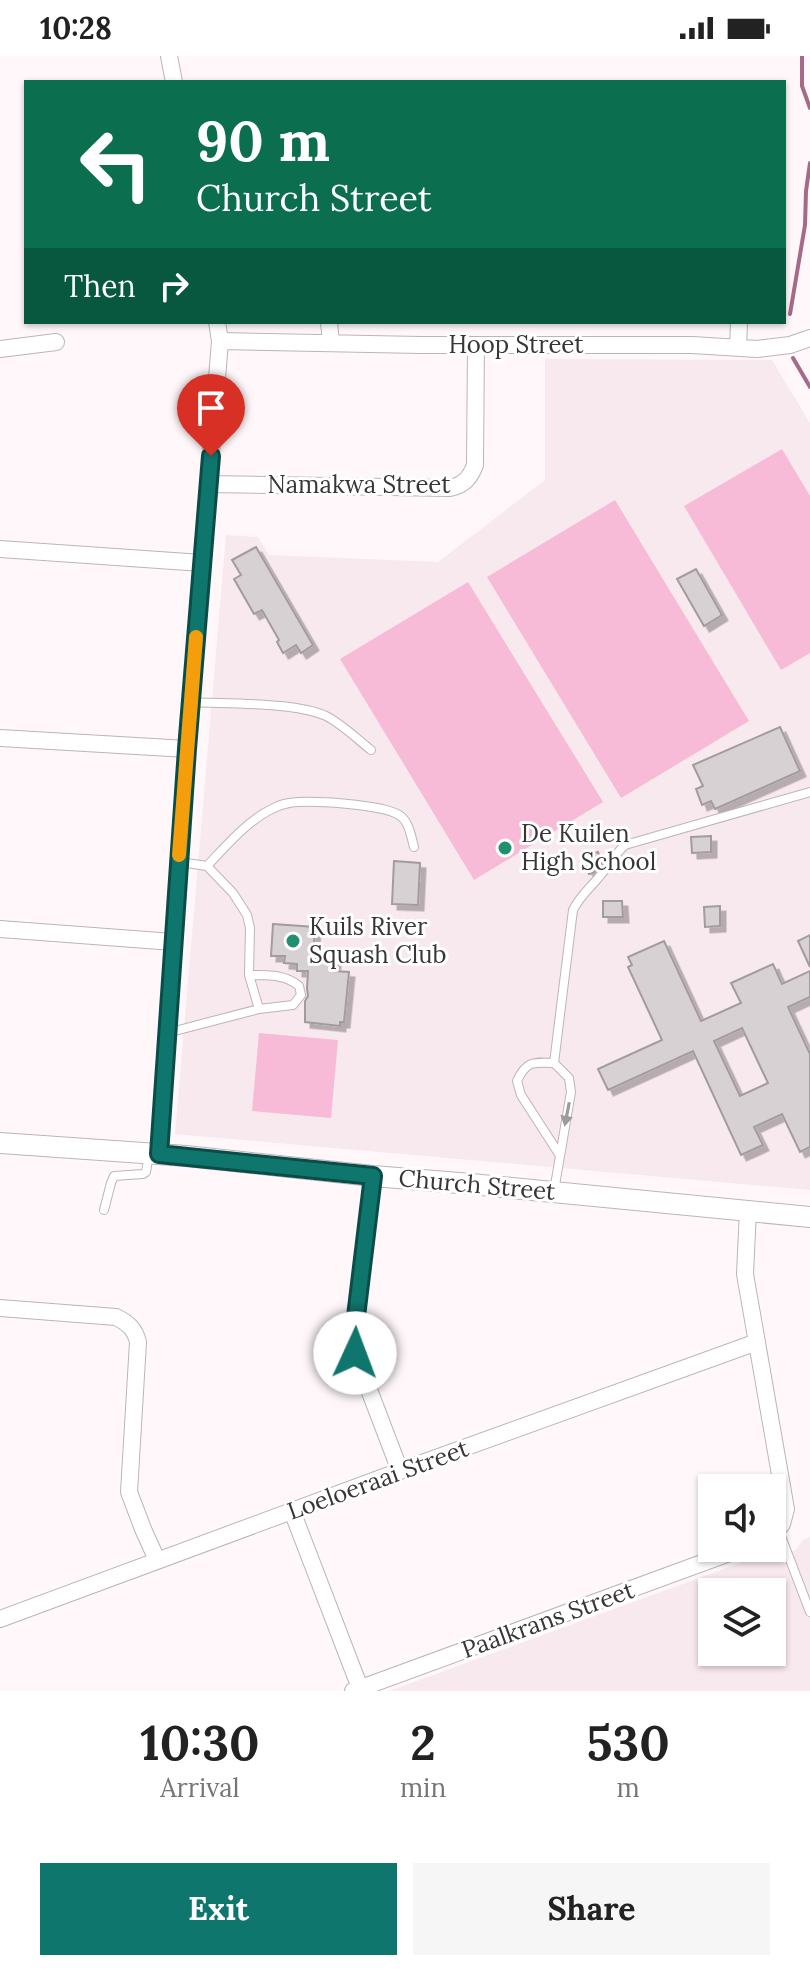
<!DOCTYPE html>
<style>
:root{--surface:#fff;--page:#f6f6f6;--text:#222;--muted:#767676;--accent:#0f766e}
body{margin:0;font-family:Lora,serif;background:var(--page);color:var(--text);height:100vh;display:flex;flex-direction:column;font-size:30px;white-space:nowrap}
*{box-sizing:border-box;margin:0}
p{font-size:26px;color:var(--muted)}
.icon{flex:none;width:44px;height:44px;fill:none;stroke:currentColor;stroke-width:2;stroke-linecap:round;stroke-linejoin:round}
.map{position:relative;height:1635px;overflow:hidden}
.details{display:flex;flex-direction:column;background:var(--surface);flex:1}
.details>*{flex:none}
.hud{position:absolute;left:24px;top:24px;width:762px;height:244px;border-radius:0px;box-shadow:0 2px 6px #0004;background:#0b6e4f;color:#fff;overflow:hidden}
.controls{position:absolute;left:698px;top:1418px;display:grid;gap:16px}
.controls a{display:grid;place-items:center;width:88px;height:88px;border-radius:0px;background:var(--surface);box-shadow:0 2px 6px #0004;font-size:40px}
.pin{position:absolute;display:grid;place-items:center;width:68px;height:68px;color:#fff;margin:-82px -34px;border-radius:50% 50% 50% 0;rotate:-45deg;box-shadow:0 0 8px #0007}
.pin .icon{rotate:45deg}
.me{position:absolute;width:88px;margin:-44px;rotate:2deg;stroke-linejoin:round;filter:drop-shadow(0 0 6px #0008)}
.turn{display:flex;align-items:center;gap:28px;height:168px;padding:0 40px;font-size:36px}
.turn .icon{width:104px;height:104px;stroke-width:2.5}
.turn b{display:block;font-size:56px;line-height:68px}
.then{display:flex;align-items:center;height:76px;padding:0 40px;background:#0003;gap:16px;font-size:30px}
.eta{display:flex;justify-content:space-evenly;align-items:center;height:136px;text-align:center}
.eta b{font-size:48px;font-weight:800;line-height:56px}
.primary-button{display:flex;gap:16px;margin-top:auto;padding:16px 40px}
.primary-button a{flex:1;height:92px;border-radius:0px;background:var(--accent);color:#fff;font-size:32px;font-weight:800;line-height:92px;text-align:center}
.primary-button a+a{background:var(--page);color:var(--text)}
.status{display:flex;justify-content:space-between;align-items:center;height:56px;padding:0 40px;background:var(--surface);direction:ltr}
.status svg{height:22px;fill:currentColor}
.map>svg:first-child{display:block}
.built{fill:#f8e9ef;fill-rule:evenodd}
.green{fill:#f7bbd7}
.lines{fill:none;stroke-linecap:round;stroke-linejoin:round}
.stream{stroke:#a56a88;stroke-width:4}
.building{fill:#d8d1d4;stroke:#a29c9f;stroke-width:2;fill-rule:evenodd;filter:url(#shadow)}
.service-casing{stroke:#bcb5b8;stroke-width:10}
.minor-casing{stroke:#bcb5b8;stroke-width:18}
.tertiary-casing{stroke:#bcb5b8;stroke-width:22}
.service{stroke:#fff;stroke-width:8}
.minor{stroke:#fff;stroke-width:16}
.tertiary{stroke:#fff;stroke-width:20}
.oneway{fill:#9c9a9a}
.route-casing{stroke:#0a4d48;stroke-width:20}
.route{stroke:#0f766e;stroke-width:14}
.slow{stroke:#f59e0b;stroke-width:14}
.poi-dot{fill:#219071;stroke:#fff;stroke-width:3}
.labels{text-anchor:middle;stroke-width:6;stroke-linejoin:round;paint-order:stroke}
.street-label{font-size:24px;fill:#383536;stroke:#fff}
.poi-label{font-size:24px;fill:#383536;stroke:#fff;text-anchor:start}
</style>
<div class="status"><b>10:28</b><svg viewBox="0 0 49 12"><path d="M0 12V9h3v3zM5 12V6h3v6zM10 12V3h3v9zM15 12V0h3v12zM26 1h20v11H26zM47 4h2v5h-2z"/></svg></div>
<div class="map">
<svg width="810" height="1635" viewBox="0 0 810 1635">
<defs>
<filter id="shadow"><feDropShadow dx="5.5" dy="5.5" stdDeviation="0" flood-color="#0004"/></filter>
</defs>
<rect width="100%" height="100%" fill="#fff7fa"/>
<path class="built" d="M545 303 772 304 810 367V1134L175 1078 226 479 258 481 269 499 438 506 545 424Z
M810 1481V1635H389L765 1498 780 1501 797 1493 803 1484ZM712 1536H772V1596H712Z"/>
<path class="green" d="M782 393 810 440V597L781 614 684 450Z
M615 444 749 665 621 742 487 521Z
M468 526 603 746 474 824 340 603Z
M259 977 338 984 331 1062 252 1055Z"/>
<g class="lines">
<path class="stream" d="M802 0V30L810 52
M790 258 805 169 806 135 810 107
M793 302 810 331"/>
</g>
<path class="building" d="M256 491 313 589 301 597 296 589 283 597 277 586 279 584 262 554 254 558 234 523 241 519 232 504Z
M696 513 722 559 704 570 677 523Z
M780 671 800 715 715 753 711 745 702 749 696 733 703 730 693 709Z
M711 780V796L692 797 691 781Z
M598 796 602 806 593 817 589 818 583 800Z
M394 805 420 807 418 849 392 848Z
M603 845H622L623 861H603Z
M720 850V870L705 871 704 851Z
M273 868 315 871 313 902 335 904 334 915 349 916 344 966H340V970L305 966V945L308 940 307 932 308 915H297V908L284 907 285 900H271Z
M810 879V911L798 885Z
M664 885 701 965 741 947 731 927 773 908 782 928 810 915V941L788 951 810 998V1091L800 1096 782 1058 754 1071 763 1089 741 1099 693 995 608 1034 598 1013 662 984 628 911 632 909 628 901ZM742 972 768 1027 740 1040 714 985Z"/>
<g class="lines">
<g class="service-casing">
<path id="service" d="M191 646C226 648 296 646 326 660 342 668 357 683 371 694
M180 806 207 810 233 837 247 859 250 872 249 919 259 953
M207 810C225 791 248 764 272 753 277 750 283 748 289 747 311 744 381 748 399 759 409 765 411 780 414 791
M167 977 259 953 293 949 301 939 299 930C285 918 266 919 249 919
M554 1007 573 854C580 840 589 833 599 821 608 811 614 799 625 789L810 736
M554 1135 571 1036 569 1022 554 1007C533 1006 526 1005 517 1025L521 1039 559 1098
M104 1154 111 1127 114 1120 143 1118 146 1116 149 1098
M779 1475 810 1556"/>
</g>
<g class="minor-casing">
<path id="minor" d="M169 0 174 26
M329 266 331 287
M220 285 421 289H692L757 293 790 289 810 282
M738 292 739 266
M0 293 56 286
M209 428 450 432C464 429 470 422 475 409L476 289
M0 493 202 507
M0 682 187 693
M0 873 173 886
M159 1098 187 693 220 285 217 266
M373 1120 354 1277 355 1297 400 1415
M748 1155 745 1218 786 1453 782 1468 772 1480
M0 1252 116 1261C128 1267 135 1273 138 1286L129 1436 143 1473 157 1504
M292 1455 360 1632
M0 1563 400 1415 757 1286
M353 1635 743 1492"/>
</g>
<g class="tertiary-casing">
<path id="tertiary" d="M0 1087 186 1100 373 1120 471 1128 810 1161"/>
</g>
<use href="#service" class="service"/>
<use href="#minor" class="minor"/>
<use href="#tertiary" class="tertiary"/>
</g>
<defs><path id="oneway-solid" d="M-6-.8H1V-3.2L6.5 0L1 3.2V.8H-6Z" transform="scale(2)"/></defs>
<use class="oneway" href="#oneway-solid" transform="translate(567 1058) rotate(101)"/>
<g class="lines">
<g class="route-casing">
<path id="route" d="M211 400 187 693 159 1098 373 1120 354 1277 355 1297"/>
</g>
<use href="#route" class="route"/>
<path class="slow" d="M179 799 196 581"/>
</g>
<g class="poi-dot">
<circle cx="505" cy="792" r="8"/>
<circle cx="293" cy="885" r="8"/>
</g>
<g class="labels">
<g class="street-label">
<text x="516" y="297">Hoop Street</text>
<text x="359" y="437">Namakwa Street</text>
<text transform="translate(477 1129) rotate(5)" y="8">Church Street</text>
<text transform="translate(378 1424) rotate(-20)" y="8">Loeloeraai Street</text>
<text transform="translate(548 1564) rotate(-20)" y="8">Paalkrans Street</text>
</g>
<g class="poi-label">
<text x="521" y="786">De Kuilen<tspan x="521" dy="28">High School</tspan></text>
<text x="309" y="879">Kuils River<tspan x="309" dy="28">Squash Club</tspan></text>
</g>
</g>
</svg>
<div class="controls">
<a><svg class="icon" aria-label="sound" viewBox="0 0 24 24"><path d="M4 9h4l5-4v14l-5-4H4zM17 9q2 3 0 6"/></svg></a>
<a><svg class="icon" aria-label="layers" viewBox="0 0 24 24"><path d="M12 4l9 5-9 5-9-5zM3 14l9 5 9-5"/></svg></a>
</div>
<div class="pin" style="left:211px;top:400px;background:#d93025"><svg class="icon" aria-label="arrive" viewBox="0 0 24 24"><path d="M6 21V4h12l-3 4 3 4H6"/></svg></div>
<svg class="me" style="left:355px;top:1297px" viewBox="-20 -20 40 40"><circle r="19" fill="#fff"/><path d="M0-13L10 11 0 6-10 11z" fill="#0f766e"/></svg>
<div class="hud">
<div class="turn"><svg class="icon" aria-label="left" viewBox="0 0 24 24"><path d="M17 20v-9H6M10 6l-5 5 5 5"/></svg><div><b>90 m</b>Church Street</div></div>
<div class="then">Then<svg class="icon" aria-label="right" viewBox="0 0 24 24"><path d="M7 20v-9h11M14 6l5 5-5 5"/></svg></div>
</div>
</div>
<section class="details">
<div class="eta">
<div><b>10:30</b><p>Arrival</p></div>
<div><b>2</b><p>min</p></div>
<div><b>530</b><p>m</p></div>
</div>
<div class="primary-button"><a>Exit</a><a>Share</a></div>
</section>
